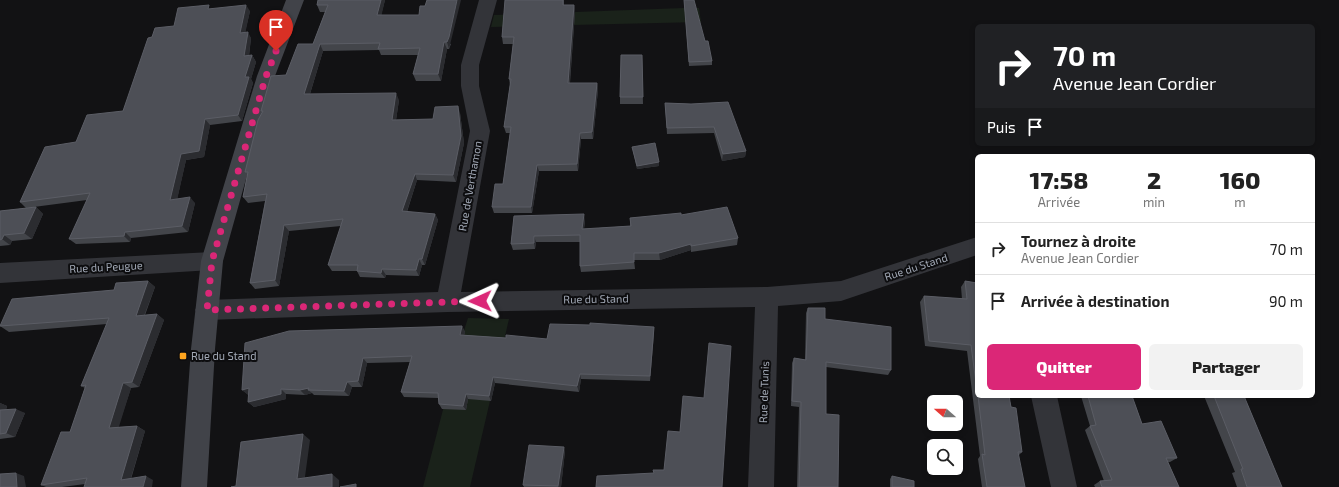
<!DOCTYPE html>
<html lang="fr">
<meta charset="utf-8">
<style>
:root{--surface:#fff;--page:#f2f2f2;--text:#222;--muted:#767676;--line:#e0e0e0;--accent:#db2777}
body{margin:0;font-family:"Exo 2",sans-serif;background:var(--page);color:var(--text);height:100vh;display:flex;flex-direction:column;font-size:15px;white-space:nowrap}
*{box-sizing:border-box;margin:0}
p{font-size:13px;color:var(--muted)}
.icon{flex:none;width:22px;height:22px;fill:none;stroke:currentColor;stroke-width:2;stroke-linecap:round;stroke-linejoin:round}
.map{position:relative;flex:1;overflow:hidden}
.details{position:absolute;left:975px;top:154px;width:340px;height:244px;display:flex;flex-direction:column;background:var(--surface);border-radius:6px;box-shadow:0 2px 6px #0003}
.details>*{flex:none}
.banner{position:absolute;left:975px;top:24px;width:340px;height:122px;border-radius:6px;box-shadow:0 2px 6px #0003;background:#202124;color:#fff;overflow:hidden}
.needle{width:26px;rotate:291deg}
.fabs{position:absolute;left:927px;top:395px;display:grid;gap:8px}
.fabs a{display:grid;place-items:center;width:36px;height:36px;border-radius:6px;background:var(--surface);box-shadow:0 2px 6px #0003;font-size:20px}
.pin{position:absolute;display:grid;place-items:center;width:34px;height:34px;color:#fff;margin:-41px -17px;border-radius:50% 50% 50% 0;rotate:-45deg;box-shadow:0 0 4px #0007}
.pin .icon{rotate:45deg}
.me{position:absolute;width:44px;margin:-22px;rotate:269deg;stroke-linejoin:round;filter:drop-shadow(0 0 3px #0008)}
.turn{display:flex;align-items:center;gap:14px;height:84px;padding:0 12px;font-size:18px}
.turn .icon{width:52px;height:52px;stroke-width:2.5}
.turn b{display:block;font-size:28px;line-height:34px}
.then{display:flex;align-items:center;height:38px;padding:0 12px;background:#0003;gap:8px;font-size:15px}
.eta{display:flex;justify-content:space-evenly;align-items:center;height:68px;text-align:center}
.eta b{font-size:24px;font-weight:800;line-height:28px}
.primary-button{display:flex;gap:8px;margin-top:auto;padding:8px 12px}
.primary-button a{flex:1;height:46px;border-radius:6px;background:var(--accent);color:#fff;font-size:16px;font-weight:800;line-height:46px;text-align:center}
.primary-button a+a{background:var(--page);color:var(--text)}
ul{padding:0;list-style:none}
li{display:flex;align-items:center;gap:12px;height:52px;padding:0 12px;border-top:1px solid var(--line)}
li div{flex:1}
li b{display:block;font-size:15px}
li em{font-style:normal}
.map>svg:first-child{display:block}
.green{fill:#1a221a}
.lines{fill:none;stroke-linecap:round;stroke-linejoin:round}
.street{fill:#333439;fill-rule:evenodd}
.secondary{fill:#414349;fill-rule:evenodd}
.wall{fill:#43454a}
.shaded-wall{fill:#2b2c30}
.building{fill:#4d4f56;stroke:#5b5d65}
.route{stroke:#db2777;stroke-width:7;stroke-dasharray:0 12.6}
.poi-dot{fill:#ffa51f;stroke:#0d0d0f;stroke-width:1.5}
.labels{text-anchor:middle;stroke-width:4;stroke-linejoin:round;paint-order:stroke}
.street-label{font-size:11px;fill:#a2a9b6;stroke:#0d0d0f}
.poi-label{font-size:11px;fill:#a2a9b6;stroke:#0d0d0f;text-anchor:start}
</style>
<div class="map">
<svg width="1339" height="487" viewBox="0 0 1339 487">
<rect width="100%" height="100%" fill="#121214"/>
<path class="green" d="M684 8H699L701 22 491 27 494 15Z
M468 318 509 319 470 487H423L461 340Z"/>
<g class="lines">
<path class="street" d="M479 0H497L479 65V86L490 131 461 292 767 287 841 281 977 237V255L841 301 778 306 774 487H748L755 307 448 312 207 320 199 317 195 310 199 303 207 300 438 292 470 131 461 86V65Z
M212 252 220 254 223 261 220 268 212 270 0 283V263Z
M1031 396H1057L1077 487H1051Z"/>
<path class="secondary" d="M286 0H304L275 76 223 261 215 349 207 487H181L191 349 201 261 257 76Z"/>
</g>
<path class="wall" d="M318 0H385L381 15 451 44 449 49H447L441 81H416L413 74 418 55H381L379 50 323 51 310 94 399 100 396 120 433 119 460 113 464 143 456 182 417 180 407 212 435 214 438 220 425 265H422L419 276 386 275 385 278 360 277 357 271H332L328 265 341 226 289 231 279 286 255 289 250 283 265 201 248 203 243 197 247 175 245 172 262 113 261 111 286 75 313 44 325 12H320L317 5Z
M505 0H564V5H574L575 12 570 83H597L598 90 593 139H581L578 171H539L532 213H494L492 207 503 184 510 133H506L504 127 510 85 509 79 513 44H503L502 37Z
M684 0 705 41 712 61V65L689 66Z
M211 9 250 11 245 32 251 38 249 56 252 55 256 62 251 79 253 83 242 121 210 125 204 157 186 160 177 199 195 203 188 232 131 238 130 242 76 244 69 239 87 200 26 208 20 202 76 142 123 111 152 37Z
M642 55 643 104H620V97Z
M665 103 691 104 746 151 745 157 722 161 714 133 667 134Z
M632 147 659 162V166L637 169 633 151Z
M36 207 43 214 32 239 12 241 10 245 0 246V211Z
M681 215 738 238 737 245 691 252V250L660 260H634L635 269 581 272 580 266V242H536L535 249 513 250 511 244 514 216 585 221 584 229 630 226V218Z
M148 281 155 287 145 315 157 314 164 320 139 387 131 388 118 427 137 426 145 431 131 479 153 480 85 484 62 487H46L41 485 70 432 85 388 81 386 107 324 9 332 0 326 114 290Z
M965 281 977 283V396H1009L1011 407 1022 452 1018 456 1025 487H982L978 459 980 456 967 351 925 346 920 302 924 296 962 299 961 287Z
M808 308 825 319 891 370 888 375 826 367V414L838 487H797L799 407 791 406 792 363 794 358 805 360 806 313Z
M462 326 465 332 464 335 506 338 547 339 654 327V333L650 381 581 379 579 392 495 383 491 401 468 399 466 410 442 409 439 404 438 398 404 397 401 392 410 362 367 363 362 387H352L349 396 314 395 312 393 305 395 286 394V399L254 407 248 402 249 395 242 390Z
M1081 396H1132L1142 424 1177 458 1170 462H1168L1179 487H1095L1094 485 1100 481H1104L1085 430 1090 426Z
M1204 396H1244L1282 487H1237L1232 473 1235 472Z
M0 403 7 406 6 410 25 413 15 437 0 439Z
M565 451 561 487H524L523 485Z
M892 476 914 487H890V479Z"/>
<path class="shaded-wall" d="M381 0H385L380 22 377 15Z
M457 0H461L449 49 447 42Z
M246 5 250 11 244 39 240 33Z
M574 5 575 12 569 90 568 83Z
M248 32 251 38 248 62 244 56Z
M444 42 447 49 441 81 438 74Z
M320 44 323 51 308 100 304 94Z
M252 55 256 62 251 79 253 83 242 121 238 115 245 77Z
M597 83 598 90 593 139 592 132Z
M396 93 399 100 395 127 392 120Z
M458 106 460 113 464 143 456 182 453 175Z
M205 119 210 125 204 157 186 160 176 205 170 200 181 154Z
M580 133 581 139 578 171 577 164Z
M746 151 745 157 722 161 723 154Z
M659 162V166L637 169V166Z
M537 165 539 171 532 213 531 207Z
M415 174 417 180 405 217 402 211Z
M190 197 195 203 188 232 182 226Z
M36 207 43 214 32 239 24 233Z
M435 214 438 220 425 265 422 259Z
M584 214 585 221 583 235 582 229Z
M284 225 289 231 279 286 275 280Z
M125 232 131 238 130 242 124 236Z
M4 235 12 241 10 245 2 239Z
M534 236 536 242 535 249 534 243Z
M691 244V250L660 260 659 253Z
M419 259 422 265 419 276 416 270Z
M382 269 386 275 385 278 381 273Z
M148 281 155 287 142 321 136 316Z
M157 314 164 320 139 387 132 382Z
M462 326 465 332 463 340 460 335Z
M654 327V333L650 381V376Z
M363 358 367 363 362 387 358 381Z
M580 374 581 379 579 392 577 386Z
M493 377 495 383 491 401 489 396Z
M347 382 352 387 349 396 344 391Z
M123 383 131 388 117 433 109 428Z
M249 388 255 394 248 395 242 390Z
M309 388 308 390 312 393 305 395 300 390Z
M281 389 286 394V399L254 407 248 402Z
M466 394 468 399 466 410 463 406Z
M0 403 7 406 4 415 0 413Z
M16 409 25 413 15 437 6 433Z
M137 426 145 431 129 484 121 480Z
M303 434 310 440 304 484 297 479Z
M564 447 565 451 561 487H559L558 486Z
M16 473 24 476 26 487H17Z
M332 474 339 480V487H332Z
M146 476 153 480 152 487H143Z"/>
<path class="building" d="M318 0H381L377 15H419L420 6H425L427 0H457L449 37 447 42H444L438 74H413L420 48 378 49 380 43 320 44 304 94 396 93 392 120 433 119 435 107 458 106 461 136 453 175 415 174 402 211 435 214 422 259H419L416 270 382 269 381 273 357 271 358 265H328L343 219 284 225 275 280 250 283 267 194 243 197 248 172H245L258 120 263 111H261L271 76 286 75 298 44H313L328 5H317Z
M505 0H563V5H574L568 83H597L592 132 580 133 577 164 537 165 531 207H492L495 184H503L511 127H504L511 79H509L514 37H502Z
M684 0H694L705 41H708L712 61 689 62Z
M209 5 208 9 246 5 240 33 248 32 244 56 252 55 245 77H249L238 115 205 119 199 151 181 154 170 200 190 197 182 226 125 232 124 236 69 239 90 193 20 202 45 147 76 142 87 115 123 111 148 38 152 37 155 28 174 26 178 8Z
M621 55H642L643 97H620Z
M728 102 746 151 723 154 714 127 667 128 665 103 691 104Z
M655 143 659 162 637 166 632 147Z
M36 207 24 233 4 235 2 239 0 240V211Z
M727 207 738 238 691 246V244L659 253H634V262L580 266V235L534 236V243L511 244 514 216 584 214 582 229 631 226 630 218 681 213V215Z
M148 281 136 316 157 314 132 382 123 383 109 428 137 426 121 480 146 476 143 487H84L87 478 41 485 61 432H70L86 385 81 386 109 318 0 326 12 299 114 290 116 283Z
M965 281 977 283V391L971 345 929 341 924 296 967 299Z
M808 308H825V319L891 327V370L826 362V414L839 415 838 487H799L801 402 792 401 794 358 806 360Z
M590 323 654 327 650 376 580 374 577 386 493 377 489 396 466 394 463 406 439 404 438 393 401 392 412 356 363 358 358 381 347 382 344 391 308 390 309 388 300 390 281 389V394L248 402 249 388 242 390 245 343 289 331 462 326 460 335 506 338V335L547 339 550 324 590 325Z
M709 343 731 346 722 487H596L597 476 654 473 653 470H664L668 431 680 432 683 396 704 398Z
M978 396H1009L1011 407 1016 408 1022 452H1018L1025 487H987L982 454 985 455Z
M1088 396H1132L1142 424 1161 421 1177 458H1166L1179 487H1102L1100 481 1112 480 1090 426 1096 425Z
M1214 396H1244L1282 487H1247L1241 469H1243Z
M16 409 6 433 0 434V410Z
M303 434 297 479 332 474V487H231L236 486 241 442Z
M529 445 564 447 558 486 523 485Z
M16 473 17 487H0V474Z
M892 476 914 481V487H892Z
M356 484V487H340Z"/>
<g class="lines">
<path class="route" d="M276 51 266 76 212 261 207 310 480 301"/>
</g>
<rect class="poi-dot" x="179" y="352" width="8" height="8" rx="2"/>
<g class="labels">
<g class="street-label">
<text transform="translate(470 186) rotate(-80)" y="4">Rue de Verthamon</text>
<text transform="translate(106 267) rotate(-3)" y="4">Rue du Peugue</text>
<text transform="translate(916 267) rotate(-18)" y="4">Rue du Stand</text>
<text transform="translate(596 299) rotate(-1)" y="4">Rue du Stand</text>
<text transform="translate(764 392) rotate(-88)" y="4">Rue de Tunis</text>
</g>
<g class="poi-label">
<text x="191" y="360">Rue du Stand</text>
</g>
</g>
</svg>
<div class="fabs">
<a><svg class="needle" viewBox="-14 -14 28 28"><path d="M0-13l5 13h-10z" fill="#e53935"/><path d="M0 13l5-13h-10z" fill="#767676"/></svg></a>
<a><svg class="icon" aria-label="search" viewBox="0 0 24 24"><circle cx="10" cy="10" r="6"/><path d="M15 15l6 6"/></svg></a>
</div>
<div class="pin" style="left:276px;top:51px;background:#d93025"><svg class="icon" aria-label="arrive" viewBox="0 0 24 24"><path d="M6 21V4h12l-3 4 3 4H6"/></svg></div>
<svg class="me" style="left:480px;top:301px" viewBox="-20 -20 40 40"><path d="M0-17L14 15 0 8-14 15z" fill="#db2777" stroke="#fff" stroke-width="4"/></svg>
<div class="banner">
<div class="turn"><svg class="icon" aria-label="right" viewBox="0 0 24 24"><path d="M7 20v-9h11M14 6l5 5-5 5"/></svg><div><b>70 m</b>Avenue Jean Cordier</div></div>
<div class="then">Puis<svg class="icon" aria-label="arrive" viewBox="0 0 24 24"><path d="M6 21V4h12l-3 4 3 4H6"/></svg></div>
</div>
<section class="details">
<div class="eta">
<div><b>17:58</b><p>Arrivée</p></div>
<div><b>2</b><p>min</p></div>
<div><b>160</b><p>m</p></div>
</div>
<ul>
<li><svg class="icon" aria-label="right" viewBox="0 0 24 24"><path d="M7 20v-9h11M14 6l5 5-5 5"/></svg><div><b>Tournez à droite</b><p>Avenue Jean Cordier</p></div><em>70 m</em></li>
<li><svg class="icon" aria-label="arrive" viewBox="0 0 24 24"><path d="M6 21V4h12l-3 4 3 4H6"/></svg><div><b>Arrivée à destination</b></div><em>90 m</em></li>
</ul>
<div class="primary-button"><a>Quitter</a><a>Partager</a></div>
</section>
</div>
